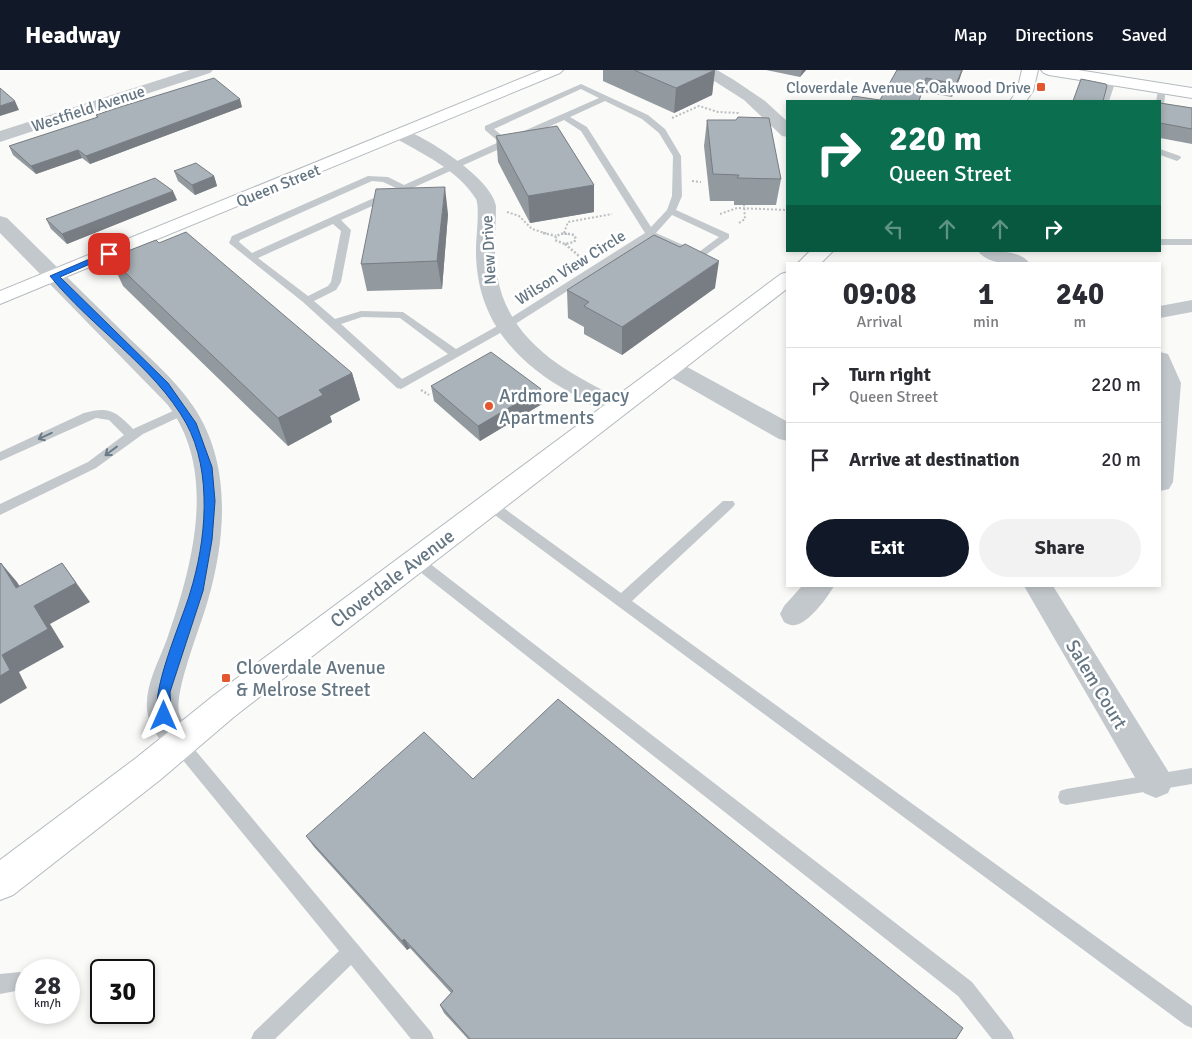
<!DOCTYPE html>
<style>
:root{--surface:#fff;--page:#f2f2f3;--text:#2b2b33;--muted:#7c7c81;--line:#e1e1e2;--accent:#111827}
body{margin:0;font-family:Signika,sans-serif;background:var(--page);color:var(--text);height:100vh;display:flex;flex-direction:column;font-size:19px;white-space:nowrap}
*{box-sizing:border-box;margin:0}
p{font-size:16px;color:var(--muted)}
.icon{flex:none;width:28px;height:28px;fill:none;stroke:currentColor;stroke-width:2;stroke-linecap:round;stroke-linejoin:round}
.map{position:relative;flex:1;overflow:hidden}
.sheet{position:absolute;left:786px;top:192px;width:375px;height:325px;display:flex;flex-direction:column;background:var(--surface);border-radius:0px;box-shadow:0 2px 8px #0003}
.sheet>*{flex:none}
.hud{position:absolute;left:786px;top:30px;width:375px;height:152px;border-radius:0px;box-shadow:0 2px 8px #0003;background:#0b6e4f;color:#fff;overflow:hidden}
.speed{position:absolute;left:15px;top:889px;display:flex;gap:10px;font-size:25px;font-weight:700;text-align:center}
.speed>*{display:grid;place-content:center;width:65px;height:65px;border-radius:50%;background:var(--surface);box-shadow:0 2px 8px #0003;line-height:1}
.speed small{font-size:12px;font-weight:400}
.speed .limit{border:2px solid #111;border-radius:8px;background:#fff;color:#111}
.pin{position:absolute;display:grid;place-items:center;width:42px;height:42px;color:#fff;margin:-21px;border-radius:10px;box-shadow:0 2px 8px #0006}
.me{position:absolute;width:55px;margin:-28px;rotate:0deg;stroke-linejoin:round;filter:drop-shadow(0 0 4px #0008)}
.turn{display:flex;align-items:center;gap:18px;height:105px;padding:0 20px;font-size:22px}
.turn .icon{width:65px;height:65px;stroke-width:2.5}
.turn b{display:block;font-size:35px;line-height:42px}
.lanes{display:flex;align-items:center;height:48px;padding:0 20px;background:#0003;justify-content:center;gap:25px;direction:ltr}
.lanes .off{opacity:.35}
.eta{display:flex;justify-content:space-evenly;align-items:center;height:85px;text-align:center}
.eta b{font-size:30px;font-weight:700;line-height:35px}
.cta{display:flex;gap:10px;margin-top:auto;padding:10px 20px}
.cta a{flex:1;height:58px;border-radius:30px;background:var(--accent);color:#fff;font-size:20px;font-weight:700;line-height:58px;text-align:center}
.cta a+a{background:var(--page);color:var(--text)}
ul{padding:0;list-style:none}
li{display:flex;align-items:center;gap:15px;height:75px;padding:0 20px;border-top:1px solid var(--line)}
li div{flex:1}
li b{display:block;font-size:19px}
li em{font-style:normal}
header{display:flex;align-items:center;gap:30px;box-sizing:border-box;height:70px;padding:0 25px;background:var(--accent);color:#fff}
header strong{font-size:24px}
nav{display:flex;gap:28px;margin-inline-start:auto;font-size:18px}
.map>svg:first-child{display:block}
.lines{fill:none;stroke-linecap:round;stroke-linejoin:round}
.secondary-casing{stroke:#b3babf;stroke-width:2}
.path-far1{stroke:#bbbfc2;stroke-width:2;stroke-dasharray:2 2;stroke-linecap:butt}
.path{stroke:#bbbfc2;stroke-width:2.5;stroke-dasharray:2 2;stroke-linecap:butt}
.lane{fill:#c3c8cc;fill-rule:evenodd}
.street{fill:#c3c8cc;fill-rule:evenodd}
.secondary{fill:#fff;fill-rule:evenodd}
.wall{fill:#929a9f}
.shaded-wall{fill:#777d82}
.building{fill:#aab3b9;stroke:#777d82}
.oneway{stroke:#6a7a87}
.route{fill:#1a73e8;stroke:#114b97}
.poi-dot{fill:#e4572e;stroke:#fff;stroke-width:2}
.labels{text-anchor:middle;stroke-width:5;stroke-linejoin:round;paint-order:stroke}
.far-poi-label{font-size:16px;fill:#657683;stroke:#fff;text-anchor:end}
.far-street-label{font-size:16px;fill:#657683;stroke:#fff}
.poi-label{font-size:19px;fill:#657683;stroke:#fff;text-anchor:start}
.street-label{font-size:19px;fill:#657683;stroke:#fff}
</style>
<header>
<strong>Headway</strong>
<nav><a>Map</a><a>Directions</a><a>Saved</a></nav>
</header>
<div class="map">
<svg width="1192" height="969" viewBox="0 0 1192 969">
<rect width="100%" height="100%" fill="#fafaf8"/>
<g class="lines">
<g class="secondary-casing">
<path id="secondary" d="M542 0H563L560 3 0 234V221Z
M1022 0H1038L1033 21 1026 31H1010L1017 21Z
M1041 0H1078L1192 18V28L1049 5 1044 3Z
M810 181H833L820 194H797Z
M788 202V218L235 646 160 710 13 825 0 830V790L136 688 213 626 781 204Z"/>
</g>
<path class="path-far1" d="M672 48 699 36 718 42 739 43
M692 111 701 112
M507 142 519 146 532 159 548 164
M720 144 737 138 788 140
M739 153 745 149 744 135
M564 163 568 152 612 144
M561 164H570"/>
<path class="path" d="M543 163 556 166
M564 163 574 165 576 169 574 172 565 174 555 170 556 166Z
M565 174 579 186
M421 320 429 325"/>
<path class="lane" d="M1109 8 1116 10 1109 31H1101Z
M581 14 648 45 665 59 681 86 682 126 676 140 729 164V168L700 189 651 168 509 258 401 319 397 318 303 232 229 173 232 166 368 106 388 107 404 115 499 72 485 60V56ZM581 19 599 28 506 69 494 59ZM605 31 642 49 659 63 673 86 672 126 667 140 651 157 587 57 570 47ZM564 50 581 61 645 163 501 254 456 279 403 242 361 241 335 249 314 231 336 220 341 212 351 160 341 150ZM372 111 383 112 396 118 252 183 239 172 240 170ZM672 145 719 167 699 182 656 163ZM333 154 341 161 331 212 328 216 308 226 258 188ZM362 247 400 248 448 284 402 309 341 254Z
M1159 16 1166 18 1164 34 1168 38 1192 42V46L1166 42 1160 39V31H1156Z
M1160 79 1180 86 1181 88 1177 91 1160 85Z
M1160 169H1192V175H1160Z
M184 336 190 340 188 343 143 364 96 398 0 445V434L88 392 124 365 109 350 96 348 0 391V382L84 343C109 336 116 341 133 359Z
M489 429 494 431 621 523 723 431H733L735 434 733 437 632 531 1192 936V958L1185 955 484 437 482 434 484 431Z
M415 485 420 486 972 912 1011 962 1014 969H992L958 926 410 494 408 490 410 486Z
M179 666 185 668 431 962 434 969H411L351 895 275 969H251L254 962 339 881 173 678 171 673 173 668Z
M1192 698V714L1066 735 1060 733 1058 727 1060 721 1066 719Z
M20 902 26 905V919L0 924V904Z"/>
<path class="street" d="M190 0H213L210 3 0 72V61Z
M697 0H717L734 10 765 31 788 52V67L782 66 744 30Z
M401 59C425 65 493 110 496 136 496 159 493 183 497 205 509 274 568 303 624 331L628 337 624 343C606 348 585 331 569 322 512 290 475 246 476 178 476 168 480 137 476 129 458 100 423 84 395 68L393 64 395 60Z
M0 146 7 148C46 186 84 224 123 262 147 286 174 308 193 336 232 393 226 467 208 530 201 556 174 621 179 643 182 653 191 663 195 673L190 683 179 688 168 683C160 669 148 655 147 639 145 615 159 591 167 569 192 497 219 401 167 334L0 163Z
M978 181C994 181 1020 179 1030 194 1014 194 989 196 978 181Z
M1192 230V242L1160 248V236Z
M1160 282 1168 284 1181 313 1173 412 1169 419 1160 421Z
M670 290 678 292 788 352V371L779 369 662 302 659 297 662 292Z
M802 516H834C828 527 808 554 795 555 792 556 787 554 784 552L780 544 784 536Z
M1024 516H1053L1168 701 1173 712 1168 723 1156 728 1144 723Z"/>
<use href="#secondary" class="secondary"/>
</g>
<path class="wall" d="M603 0H715L712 25 674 43 603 11Z
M766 0H806L800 7Z
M897 0H963L952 27 922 22 880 30Z
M1160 33 1192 38V74L1160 68Z
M242 37 90 94 82 88 36 104 13 85 9 76 97 48 96 45Z
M707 50 781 109 776 135H734V131H710L704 76Z
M496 66 594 115V142L530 153 498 92Z
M174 101 214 106 217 116 195 125 178 111Z
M177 130 67 174 51 159 46 149Z
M448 144 442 219 367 221 361 194Z
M159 173 352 303 360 330 330 346 332 352 288 376 123 216 110 188Z
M715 218 622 285 584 264V257L568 248 567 220Z
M431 316 542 334 480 371 434 331Z
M473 709 956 969H468L444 943 440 935 451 923 410 878 407 880 314 777 306 766Z"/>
<path class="shaded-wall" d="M715 0 712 25 674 43 676 18Z
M802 0H806L800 7Z
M962 0 960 8 952 27 956 14Z
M240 29 242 37 90 94 86 86Z
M15 31 19 40 0 46V36Z
M78 80 82 88 36 104 31 96Z
M214 106 217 116 195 125 192 115Z
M594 115V142L530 153 528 126Z
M445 117 448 144 442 219 437 191Z
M173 121 177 130 67 174 62 164Z
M719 191 715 218 622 285V257Z
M352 303 360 330 330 346 332 352 288 376 278 348 319 320Z
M541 319 542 334 480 371 478 356Z
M1 493 17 512 32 536 16 518Z
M62 493 90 532 50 554 64 577 19 602 27 618 0 634V606L2 585Z
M404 869 410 878 407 880 402 871Z"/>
<path class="building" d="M634 0H715L676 18Z
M897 0H962L956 14 926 8 919 31H851L853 26 880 30Z
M214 8 240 29 86 86 78 80 31 96 9 76 98 47 96 45 120 37Z
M1081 9 1106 14 1107 16 1103 31H1073Z
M0 18 15 31 0 36Z
M1160 33 1192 38V59L1160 53Z
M738 47 769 48 781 109 737 108 739 105 713 104 707 50H736Z
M557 56 594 115 528 126 496 66Z
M196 93 214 106 192 115 174 101Z
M155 108 173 121 62 164 46 149Z
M445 117 437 191 361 194 376 119Z
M186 162 352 303 319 320 323 325 278 348 110 188 156 170 159 173Z
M654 165 680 177 685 174 719 191 622 257 584 236 589 232 567 220Z
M491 282 541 319 478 356 431 316Z
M1 493 16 518 62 493 76 513 34 536 48 559 2 585 10 600 0 606V494Z
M558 629 963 958 956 969H470L440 935 453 921 404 869 402 871 306 766 424 662 473 709Z"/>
<defs><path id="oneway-shaft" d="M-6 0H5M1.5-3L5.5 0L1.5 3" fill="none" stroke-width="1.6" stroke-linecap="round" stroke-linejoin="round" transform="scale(1.25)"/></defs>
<g class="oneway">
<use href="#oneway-shaft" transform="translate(45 366) rotate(155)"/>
<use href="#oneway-shaft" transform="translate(111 381) rotate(143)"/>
</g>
<path class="route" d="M106 182 113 184 60 207 168 313 196 353 212 397 215 431 212 470 203 521 170 622 171 646 169 650 164 651 159 650C148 625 182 551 190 523 206 472 213 402 186 353 154 296 91 257 50 206Z"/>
<g class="poi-dot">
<rect x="1036" y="12" width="10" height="10" rx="2.5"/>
<circle cx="489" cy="336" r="5"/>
<rect x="221" y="603" width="10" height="10" rx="2.5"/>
</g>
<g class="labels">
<g class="far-poi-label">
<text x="1031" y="23">Cloverdale Avenue &amp; Oakwood Drive</text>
</g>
<g class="far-street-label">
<text transform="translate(88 38) rotate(-18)" y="6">Westfield Avenue</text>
<text transform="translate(278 115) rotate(-22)" y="6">Queen Street</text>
<text transform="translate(488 180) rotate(-93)" y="6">New Drive</text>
<text transform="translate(570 197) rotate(-32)" y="6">Wilson View Circle</text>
</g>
<g class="poi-label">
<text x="499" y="332">Ardmore Legacy<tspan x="499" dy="22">Apartments</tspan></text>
<text x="236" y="604">Cloverdale Avenue<tspan x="236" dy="22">&amp; Melrose Street</tspan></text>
</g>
<g class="street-label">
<text transform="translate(392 508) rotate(-37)" y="7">Cloverdale Avenue</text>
<text transform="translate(1097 614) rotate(59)" y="7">Salem Court</text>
</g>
</g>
</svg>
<div class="speed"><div>28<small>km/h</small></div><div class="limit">30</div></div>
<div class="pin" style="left:109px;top:184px;background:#d93025"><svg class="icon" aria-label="arrive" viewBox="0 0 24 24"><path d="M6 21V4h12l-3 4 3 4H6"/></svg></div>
<svg class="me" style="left:164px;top:646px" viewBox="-20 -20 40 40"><path d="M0-17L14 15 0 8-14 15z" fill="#1a73e8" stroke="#fff" stroke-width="4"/></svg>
<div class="hud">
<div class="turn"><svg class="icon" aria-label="right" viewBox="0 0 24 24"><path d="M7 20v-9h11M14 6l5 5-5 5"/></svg><div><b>220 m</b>Queen Street</div></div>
<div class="lanes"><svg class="icon off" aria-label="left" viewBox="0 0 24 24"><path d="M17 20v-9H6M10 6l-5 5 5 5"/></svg><svg class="icon off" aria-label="ahead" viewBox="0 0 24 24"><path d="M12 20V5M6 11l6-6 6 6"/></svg><svg class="icon off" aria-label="ahead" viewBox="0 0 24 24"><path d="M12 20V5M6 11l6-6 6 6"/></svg><svg class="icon" aria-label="right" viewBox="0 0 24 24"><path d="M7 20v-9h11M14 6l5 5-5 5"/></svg></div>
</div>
<section class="sheet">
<div class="eta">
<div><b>09:08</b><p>Arrival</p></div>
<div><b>1</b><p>min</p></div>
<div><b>240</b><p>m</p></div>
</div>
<ul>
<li><svg class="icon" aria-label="right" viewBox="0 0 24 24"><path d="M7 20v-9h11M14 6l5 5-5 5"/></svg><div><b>Turn right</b><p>Queen Street</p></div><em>220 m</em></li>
<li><svg class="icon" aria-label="arrive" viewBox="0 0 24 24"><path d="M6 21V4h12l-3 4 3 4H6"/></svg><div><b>Arrive at destination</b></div><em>20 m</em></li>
</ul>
<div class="cta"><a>Exit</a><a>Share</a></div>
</section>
</div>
